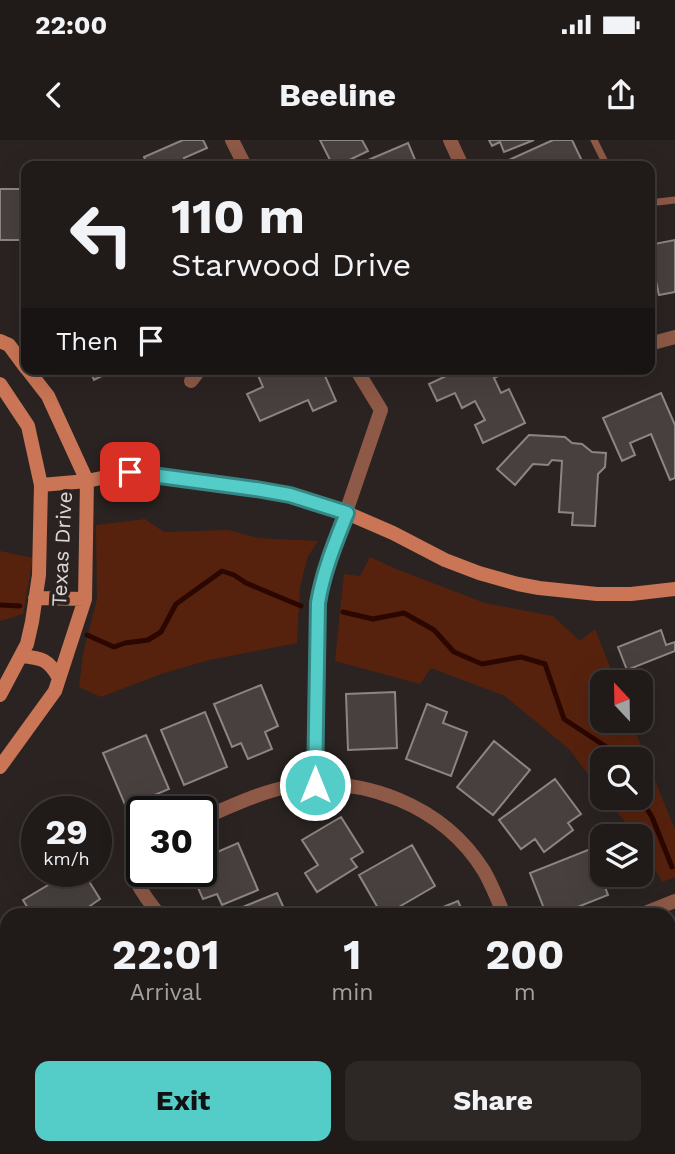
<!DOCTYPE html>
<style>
:root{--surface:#201a19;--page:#2d2726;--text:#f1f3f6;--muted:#a2a1a2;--line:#3d3838;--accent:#54cdc8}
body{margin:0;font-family:"Work Sans",sans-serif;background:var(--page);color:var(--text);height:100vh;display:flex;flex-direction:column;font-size:26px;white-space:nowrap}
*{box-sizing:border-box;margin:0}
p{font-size:23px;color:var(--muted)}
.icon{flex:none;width:38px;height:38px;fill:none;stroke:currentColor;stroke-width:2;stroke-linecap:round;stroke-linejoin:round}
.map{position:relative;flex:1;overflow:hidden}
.drawer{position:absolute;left:0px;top:768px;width:676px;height:247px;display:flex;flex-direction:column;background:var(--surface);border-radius:21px 21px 0 0;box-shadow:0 7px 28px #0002,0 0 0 2px var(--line)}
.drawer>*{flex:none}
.banner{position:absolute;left:21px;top:21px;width:634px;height:214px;border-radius:14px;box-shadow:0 7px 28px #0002,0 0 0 2px var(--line);background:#201a19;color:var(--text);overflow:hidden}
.needle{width:46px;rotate:338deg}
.fabs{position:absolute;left:590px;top:530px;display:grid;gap:14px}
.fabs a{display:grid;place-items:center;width:63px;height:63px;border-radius:14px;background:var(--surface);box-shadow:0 7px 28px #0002,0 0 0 2px var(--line);font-size:35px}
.speed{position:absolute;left:21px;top:656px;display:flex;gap:14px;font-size:35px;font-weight:700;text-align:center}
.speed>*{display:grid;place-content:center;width:91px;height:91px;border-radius:50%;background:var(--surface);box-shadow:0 7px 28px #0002,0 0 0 2px var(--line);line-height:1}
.speed small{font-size:18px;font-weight:400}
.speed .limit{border:4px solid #111;border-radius:10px;background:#fff;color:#111}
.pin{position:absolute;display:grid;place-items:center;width:60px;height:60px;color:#fff;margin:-30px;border-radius:14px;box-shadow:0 4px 10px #0006}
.me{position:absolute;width:77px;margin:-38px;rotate:0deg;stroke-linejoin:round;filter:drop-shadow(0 0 5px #0008)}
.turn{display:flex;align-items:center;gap:24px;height:147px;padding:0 35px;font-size:32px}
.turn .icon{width:91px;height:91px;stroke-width:2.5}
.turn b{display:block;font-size:49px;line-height:60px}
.then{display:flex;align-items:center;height:66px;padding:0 35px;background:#0003;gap:14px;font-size:26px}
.eta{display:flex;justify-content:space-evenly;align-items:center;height:119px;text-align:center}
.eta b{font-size:42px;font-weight:700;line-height:49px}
.primary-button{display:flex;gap:14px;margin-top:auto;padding:14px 35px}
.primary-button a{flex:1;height:80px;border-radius:14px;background:var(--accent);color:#111;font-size:28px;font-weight:700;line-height:80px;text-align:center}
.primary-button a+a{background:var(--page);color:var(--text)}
.status{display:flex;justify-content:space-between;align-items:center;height:49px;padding:0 35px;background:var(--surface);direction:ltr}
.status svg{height:19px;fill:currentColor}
header{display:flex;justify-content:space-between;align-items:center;height:91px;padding:0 35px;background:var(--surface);font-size:32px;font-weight:700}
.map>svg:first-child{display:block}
.built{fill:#392c29}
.green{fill:#56220e}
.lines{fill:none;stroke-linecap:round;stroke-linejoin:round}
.stream{stroke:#2c0700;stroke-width:5}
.building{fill:#48403e;stroke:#8d8582;stroke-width:2}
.lane{stroke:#8e5946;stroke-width:7}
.street{stroke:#8e5946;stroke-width:14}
.secondary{stroke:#c97556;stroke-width:14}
.route-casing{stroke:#378582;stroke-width:18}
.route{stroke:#54cdc8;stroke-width:12}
.labels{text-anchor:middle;stroke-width:7;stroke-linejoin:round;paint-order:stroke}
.street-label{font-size:21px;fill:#dbd7d5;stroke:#2a2321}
</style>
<div class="status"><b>22:00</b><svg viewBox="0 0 49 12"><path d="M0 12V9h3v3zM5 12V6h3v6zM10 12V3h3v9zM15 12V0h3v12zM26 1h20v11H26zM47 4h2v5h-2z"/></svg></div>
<header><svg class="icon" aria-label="back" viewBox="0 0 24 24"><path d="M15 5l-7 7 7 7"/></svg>Beeline<svg class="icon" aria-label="share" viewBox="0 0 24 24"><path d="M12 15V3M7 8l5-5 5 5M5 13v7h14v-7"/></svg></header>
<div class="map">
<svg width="675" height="1014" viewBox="0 0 675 1014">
<rect width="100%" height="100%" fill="#2a2321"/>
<path class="built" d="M0 973 7 985V1008H21L24 1014H0Z"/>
<path class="green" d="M145 379 164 392 228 390 258 398 318 401 308 416 300 447 297 503 209 520 161 534 101 557 79 547 83 514 97 459 96 385Z
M0 411 33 418 23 474 0 481Z
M370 417 396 429 485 463 553 476 580 501 595 489 616 542H602V581H631L675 690V737L662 742 641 705 640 696H636L606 658H640V620H602V653L569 609 505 556 431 528 420 544 335 521 344 434 360 436Z"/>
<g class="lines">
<path class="stream" d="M0 465 20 466
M343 472 373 479 404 473 434 490 454 512 482 524 521 517 545 524 564 579 611 610 617 620
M87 495 114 507 125 503 148 500 161 492 176 464 222 431 234 435 246 443 301 466
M640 658 652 677 672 727"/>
</g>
<path class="building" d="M183 0H203L207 8 184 18 188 26H148L144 17Z
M320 0H362L368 11 337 26H333Z
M489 0H534L504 12 500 2 492 6Z
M553 0H572L584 25 580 26H504L502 23Z
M408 3 416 22 405 26H354Z
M25 39 26 100H0V49H25Z
M675 100V152L659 155 652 123H649V105Z
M89 229H116L94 240Z
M265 229H322L336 261 313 271 308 260 260 281 247 254 263 247 257 233Z
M461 229H513L494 238 501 253 509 249 525 283 483 303 475 285 485 280 475 261 462 268 455 253 437 261 429 244Z
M661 253 675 285V338L670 340 651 294 630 303 635 315 622 321 603 278Z
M529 295 565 297 572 303 582 304 592 312 606 313 605 327 598 334 595 386 572 385 573 373 559 372 562 321 552 320 548 325 533 324 515 345 497 329Z
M661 490 666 505 675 502V511L627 530 618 507Z
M261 545 278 586 265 592 272 609 248 619 241 603 232 607 214 564Z
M395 552 397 608 348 610 346 554Z
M427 564 447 572 443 583 467 592 451 636 406 619Z
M205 572 227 627 184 645 161 590Z
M146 595 169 649 126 667 103 613Z
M494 601 530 630 493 675 457 647Z
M555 639 581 674 568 683 573 690 544 712 535 699 521 709 499 680Z
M74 661 75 672 97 670 99 692H96V672H42L41 663Z
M341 677 363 712 351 719 357 727 317 752 305 733 318 725 302 700Z
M238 703 258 750 222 765 217 754 203 759 191 732H201V719Z
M412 705 435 746 385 775H382L359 735Z
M598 706 602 716V728L598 729 608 755 560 774 557 767 545 771 530 733Z
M65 735 72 747 87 738 100 759 90 766 96 775H32L23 760Z
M277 753 287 775H223Z
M458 761 464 775H423Z
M675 800V853L670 856 668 823 671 822 668 816V803Z
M199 1008H231L230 1014H209L198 1011Z
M275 1008H295L279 1014H277Z"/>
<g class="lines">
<path class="lane" d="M594 0 607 26
M649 63 675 60"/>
<path class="street" d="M232 0 245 26
M450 0 462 26
M649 204 675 197
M191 241 200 229
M315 644 317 480 321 445 381 270 356 229
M201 679C229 667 258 653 287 647 362 634 443 665 484 731 492 745 498 760 504 775
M142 708C121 732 145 755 159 775
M640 775 675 761"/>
<path class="secondary" d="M0 201 9 205 26 228
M0 244 28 286 41 345 39 435 32 482 27 504 0 555
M41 345 87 341 130 332 256 349 304 359 347 373 393 393 445 420 479 433 518 444 539 448 597 454H631L675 449
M35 458 85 459
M21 516C42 518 48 519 59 538
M0 627 55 551 85 459 87 341 48 256 27 229
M0 839 7 848
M0 918 7 925
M668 926 675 923
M668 969 673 981
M63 1008 67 1014
M126 1008 129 1014
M443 1014 458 1008
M592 1014 607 1008"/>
</g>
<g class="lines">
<g class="route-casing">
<path id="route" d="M130 332 256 349 290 355 347 373C335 403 323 432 318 463L315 645"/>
</g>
<use href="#route" class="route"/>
</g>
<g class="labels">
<g class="street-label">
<text transform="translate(62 409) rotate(-87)" y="7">Texas Drive</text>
</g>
</g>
</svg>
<div class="fabs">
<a><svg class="needle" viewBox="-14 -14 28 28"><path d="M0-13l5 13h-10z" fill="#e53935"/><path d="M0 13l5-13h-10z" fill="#a2a1a2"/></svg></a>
<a><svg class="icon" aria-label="search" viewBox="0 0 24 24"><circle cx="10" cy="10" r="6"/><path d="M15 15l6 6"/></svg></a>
<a><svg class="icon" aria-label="layers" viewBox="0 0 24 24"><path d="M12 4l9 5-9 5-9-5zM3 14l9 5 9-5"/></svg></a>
</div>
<div class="speed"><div>29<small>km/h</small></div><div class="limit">30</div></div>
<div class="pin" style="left:130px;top:332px;background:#d93025"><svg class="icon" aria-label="arrive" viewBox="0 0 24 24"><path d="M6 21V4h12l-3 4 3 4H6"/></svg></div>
<svg class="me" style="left:315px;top:645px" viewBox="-20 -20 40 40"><circle r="17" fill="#54cdc8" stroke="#fff" stroke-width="3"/><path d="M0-11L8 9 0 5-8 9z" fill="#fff"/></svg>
<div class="banner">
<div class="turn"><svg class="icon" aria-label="left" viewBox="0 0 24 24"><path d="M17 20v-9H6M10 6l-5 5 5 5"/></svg><div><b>110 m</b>Starwood Drive</div></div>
<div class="then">Then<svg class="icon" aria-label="arrive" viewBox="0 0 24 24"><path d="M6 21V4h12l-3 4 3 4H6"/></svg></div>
</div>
<section class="drawer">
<div class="eta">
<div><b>22:01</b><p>Arrival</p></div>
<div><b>1</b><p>min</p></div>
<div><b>200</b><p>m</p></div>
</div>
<div class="primary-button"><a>Exit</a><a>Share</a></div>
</section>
</div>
